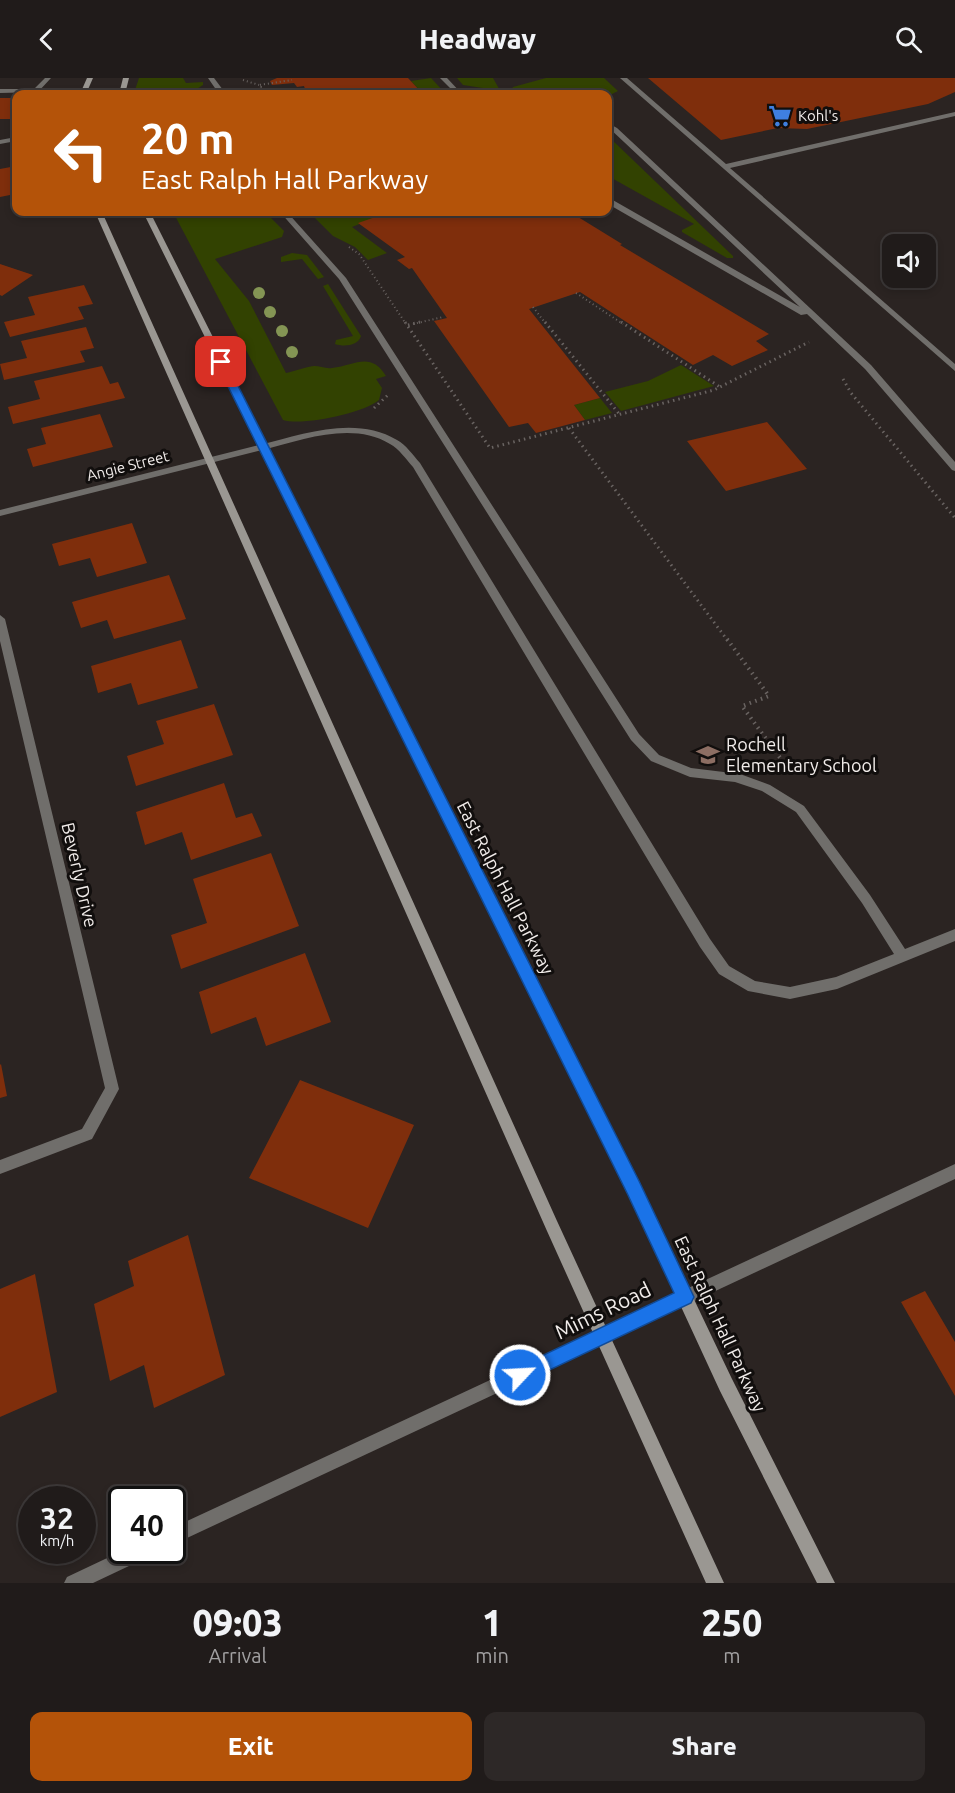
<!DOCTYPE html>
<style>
:root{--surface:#201b1a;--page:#2d2827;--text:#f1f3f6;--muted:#a2a1a2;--line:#3d3939;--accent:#b45309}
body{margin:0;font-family:Ubuntu,sans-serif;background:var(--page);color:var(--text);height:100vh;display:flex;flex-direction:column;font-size:22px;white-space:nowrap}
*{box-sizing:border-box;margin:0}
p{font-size:20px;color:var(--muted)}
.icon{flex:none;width:33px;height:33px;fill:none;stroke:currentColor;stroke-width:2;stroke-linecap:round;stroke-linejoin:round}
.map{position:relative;height:1505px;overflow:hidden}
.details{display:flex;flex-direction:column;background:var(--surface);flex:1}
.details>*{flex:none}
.hud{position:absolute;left:12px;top:12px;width:600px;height:126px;border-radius:12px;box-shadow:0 3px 9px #0003,0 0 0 2px var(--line);background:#b45309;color:#fff;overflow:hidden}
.tools{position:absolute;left:882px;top:156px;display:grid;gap:12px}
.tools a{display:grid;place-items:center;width:54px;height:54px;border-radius:12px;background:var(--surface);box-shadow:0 3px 9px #0003,0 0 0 2px var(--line);font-size:30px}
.speed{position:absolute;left:18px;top:1408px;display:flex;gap:12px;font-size:30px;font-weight:700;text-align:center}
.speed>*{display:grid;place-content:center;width:78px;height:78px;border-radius:50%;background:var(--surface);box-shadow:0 3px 9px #0003,0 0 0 2px var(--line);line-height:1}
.speed small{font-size:15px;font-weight:400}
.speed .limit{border:3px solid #111;border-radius:9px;background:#fff;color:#111}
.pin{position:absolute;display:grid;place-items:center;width:51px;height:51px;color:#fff;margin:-26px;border-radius:12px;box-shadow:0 3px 9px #0006}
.me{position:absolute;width:66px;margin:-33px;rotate:65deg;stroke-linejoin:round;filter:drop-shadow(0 0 4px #0008)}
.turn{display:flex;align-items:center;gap:21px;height:126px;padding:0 30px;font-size:27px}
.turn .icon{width:78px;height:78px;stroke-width:2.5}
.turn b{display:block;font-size:42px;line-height:51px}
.eta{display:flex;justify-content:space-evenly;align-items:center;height:102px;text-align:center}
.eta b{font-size:36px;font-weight:800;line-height:42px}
.cta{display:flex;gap:12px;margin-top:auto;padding:12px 30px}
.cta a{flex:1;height:69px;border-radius:12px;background:var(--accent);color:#fff;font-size:24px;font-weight:800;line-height:69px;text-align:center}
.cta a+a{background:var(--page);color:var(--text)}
header{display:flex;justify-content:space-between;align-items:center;height:78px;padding:0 30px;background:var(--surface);font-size:27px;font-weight:800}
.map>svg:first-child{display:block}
.green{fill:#324201}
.building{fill:#7f2e0c}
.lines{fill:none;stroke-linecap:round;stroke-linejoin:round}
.path-far2{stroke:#696361;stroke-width:2;stroke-dasharray:1 3;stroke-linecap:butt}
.path-far1{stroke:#696361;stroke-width:3;stroke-dasharray:1.5 4;stroke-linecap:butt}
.path{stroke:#696361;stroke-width:4;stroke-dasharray:1.5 4.5;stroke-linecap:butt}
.service{fill:#706e6b;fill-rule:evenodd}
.minor{fill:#706e6b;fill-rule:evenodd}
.tertiary{fill:#706e6b;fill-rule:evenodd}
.secondary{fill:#9a9792;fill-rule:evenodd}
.tree{fill:#849554}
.route{fill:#1a73e8;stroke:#114b97;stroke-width:1.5}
.labels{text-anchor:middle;stroke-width:6;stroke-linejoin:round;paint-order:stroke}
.far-poi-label{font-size:15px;fill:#f1ecea;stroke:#110e0d;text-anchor:start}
.far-street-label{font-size:15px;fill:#f1ecea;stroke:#110e0d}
.poi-label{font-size:18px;fill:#f1ecea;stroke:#110e0d;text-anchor:start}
.street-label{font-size:18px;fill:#f1ecea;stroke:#110e0d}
.near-street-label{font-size:21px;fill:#f1ecea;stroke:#110e0d}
</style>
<header><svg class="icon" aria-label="back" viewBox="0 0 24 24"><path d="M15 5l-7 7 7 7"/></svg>Headway<svg class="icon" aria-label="search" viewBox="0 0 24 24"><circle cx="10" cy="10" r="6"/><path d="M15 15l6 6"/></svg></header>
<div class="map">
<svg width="955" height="1505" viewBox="0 0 955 1505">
<rect width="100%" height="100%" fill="#2b2422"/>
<path class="green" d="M139 0H183L186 5 203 4V7C187 19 159 17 139 16L135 12Z
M431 0 446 16H423L411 3Z
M457 0H493L502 16H485L489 11 463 7Z
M546 0H604L618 13 608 18V16H509L513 9Z
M608 58 733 178V180H727L682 154V152L694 146 608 98Z
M173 134H265L284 153 282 159 215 181 249 223 286 295C295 293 305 289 314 288 320 288 326 291 332 290 355 287 371 273 386 298L376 301 382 310 379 322C364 335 303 348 283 342Z
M317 134H390L352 149 387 175 368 182 355 169 333 158 310 135Z
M292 175 307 177 324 199 318 201 302 181 281 184V179Z
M328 206 361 258C358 268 344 269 335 266L336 262 353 258 323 208Z
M681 287 714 308 621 333 605 314 648 303Z
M600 320 612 335 585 342 574 327Z"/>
<path class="building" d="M408 0 423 16H280L305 11 304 8 297 9 294 5 272 7 270 3 277 0Z
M648 0H955V14L928 26 807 51 778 50 721 62Z
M0 20H16V31L11 41H0Z
M16 88V107L12 108 15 116 0 119V91Z
M390 134H462L465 136 472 134H570L622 166 620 167 769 256 756 263 768 272 732 288 713 277 693 287 580 214 529 231 600 320 574 327 585 342 536 355 528 345 509 349 434 243 447 240 412 190 409 191 397 182 405 179 358 145Z
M0 186 33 197 2 218 0 217Z
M84 207 93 226 78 229 84 241 10 259 4 244 35 237 28 219Z
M86 249 94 270 80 273 85 284 4 302 0 286 27 280 21 263Z
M102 288 110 306 118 304 125 320 13 346 8 329 40 321 34 303Z
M100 336 113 369 33 389 27 371 46 366 41 350Z
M767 344 807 391 726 413 687 363Z
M132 445 147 485 97 499 90 480 59 488 52 466Z
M169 497 186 541 114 561 107 542 81 550 72 524Z
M181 562 198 610 138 627 131 605 98 615 91 588Z
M214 626 233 677 136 708 127 678 164 666 156 643Z
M224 705 236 740 252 735 262 758 191 782 182 754 145 767 136 734Z
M271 775 299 848 181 891 171 857 207 845 193 801Z
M305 875 331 944 266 968 256 939 211 956 199 914Z
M1 986 7 1018 0 1020V987Z
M300 1002 414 1047 368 1150 249 1100Z
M188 1157 225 1297 154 1330 144 1287 110 1303 94 1226 134 1208 128 1183Z
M35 1196 57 1314 0 1339V1211Z
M925 1213 955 1264V1318L901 1224Z"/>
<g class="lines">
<path class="path-far2" d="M243 2 259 7
M251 16 261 9 259 7 292 2
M349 169 359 176 406 246
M576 215 623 246
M533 229 546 246
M413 246 443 239"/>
<path class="path-far1" d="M405 244 490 370 714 312 809 264
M545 244 620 337
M621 244 720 309
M408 247 420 244
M843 301 851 315 955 440
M374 330 388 317
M569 350 728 563"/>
<path class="path" d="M727 561 769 618 742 628 789 692"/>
<path class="service" d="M45 0H51L38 14 0 15V11H34Z
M208 0H214L226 16H200L203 14 217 13Z
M440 0H447L462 16H456Z
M620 0H627L726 86 955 34V38L730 90 955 286V293Z
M608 45 617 50 871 287 955 384V393L952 392 865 291 807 236 801 237 608 126V121H611L800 229 608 49Z
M280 134H287L346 200 639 656 659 677 691 690 740 696 770 707 804 728 870 817 905 871 955 851V863L837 911 790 921 748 913 719 896 700 869 413 389C406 381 399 371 390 366 352 343 302 362 263 372L258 369 260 367C302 356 356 337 397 362 406 367 413 377 420 385L710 861 729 888 755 903 790 909 836 899 894 876 862 825 796 734 762 713 735 704 690 699 651 683 631 662 339 201Z"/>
<path class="minor" d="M16 59V63L0 66V62Z
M263 366 268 369 266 371 0 438V432Z
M0 537 5 541 119 1011 92 1061 0 1096V1082L82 1051 105 1010 0 563Z"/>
<path class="tertiary" d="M955 1086V1101L172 1467V1450Z
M122 1473H151L148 1479 93 1505H64L67 1499Z"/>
<path class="secondary" d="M87 0H93L86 16H80Z
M123 0H129L125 16H119Z
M95 134H102L557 1143 724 1505H706L547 1153Z
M143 134H150L638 1104 732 1301 835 1505H817L720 1313 628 1114Z"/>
</g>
<g class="tree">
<circle cx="259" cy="215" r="6"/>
<circle cx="270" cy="234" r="6"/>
<circle cx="282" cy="253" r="6"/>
<circle cx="292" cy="274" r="6"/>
</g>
<path class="route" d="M221 281 226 284 639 1103 694 1219 691 1225 520 1306 514 1304 511 1297 514 1291 674 1215 627 1115 216 284Z"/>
<defs>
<g id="supermarket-bare" transform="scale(1.8)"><path d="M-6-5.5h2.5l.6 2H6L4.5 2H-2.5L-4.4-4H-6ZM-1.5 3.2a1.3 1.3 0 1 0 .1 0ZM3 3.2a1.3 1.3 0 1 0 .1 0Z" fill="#3f7fe0" stroke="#110e0d" stroke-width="2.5" paint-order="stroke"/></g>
<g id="school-bare" transform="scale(1.8)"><path d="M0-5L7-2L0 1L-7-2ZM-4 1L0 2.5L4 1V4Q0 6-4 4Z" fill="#8d6e63" stroke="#110e0d" stroke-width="2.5" paint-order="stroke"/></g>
</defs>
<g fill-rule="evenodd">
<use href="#supermarket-bare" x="780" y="38"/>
<use href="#school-bare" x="708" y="677"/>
</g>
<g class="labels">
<g class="far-poi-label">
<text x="798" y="43">Kohl's</text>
</g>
<g class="far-street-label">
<text transform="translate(128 388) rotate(-14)" y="5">Angie Street</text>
</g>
<g class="poi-label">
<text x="726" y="673">Rochell<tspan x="726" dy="21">Elementary School</tspan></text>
</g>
<g class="street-label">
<text transform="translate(79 797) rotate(77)" y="6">Beverly Drive</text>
<text transform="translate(505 810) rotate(63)" y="6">East Ralph Hall Parkway</text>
<text transform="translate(720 1246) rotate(65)" y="6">East Ralph Hall Parkway</text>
</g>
<g class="near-street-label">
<text transform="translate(603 1233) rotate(-26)" y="7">Mims Road</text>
</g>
</g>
</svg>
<div class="tools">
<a><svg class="icon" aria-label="sound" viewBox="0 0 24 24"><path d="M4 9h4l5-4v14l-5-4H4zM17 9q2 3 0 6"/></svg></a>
</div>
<div class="speed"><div>32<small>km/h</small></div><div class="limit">40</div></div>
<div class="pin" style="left:221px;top:284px;background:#d93025"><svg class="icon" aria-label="arrive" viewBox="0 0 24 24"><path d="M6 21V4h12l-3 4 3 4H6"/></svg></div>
<svg class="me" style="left:520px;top:1297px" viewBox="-20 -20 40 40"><circle r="17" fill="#1a73e8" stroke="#fff" stroke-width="3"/><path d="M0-11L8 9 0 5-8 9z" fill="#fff"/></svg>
<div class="hud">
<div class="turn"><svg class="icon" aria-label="left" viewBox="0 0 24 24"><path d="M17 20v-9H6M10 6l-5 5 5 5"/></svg><div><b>20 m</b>East Ralph Hall Parkway</div></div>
</div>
</div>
<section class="details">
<div class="eta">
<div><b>09:03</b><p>Arrival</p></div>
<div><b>1</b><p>min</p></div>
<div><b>250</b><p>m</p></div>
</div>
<div class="cta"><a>Exit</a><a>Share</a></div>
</section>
